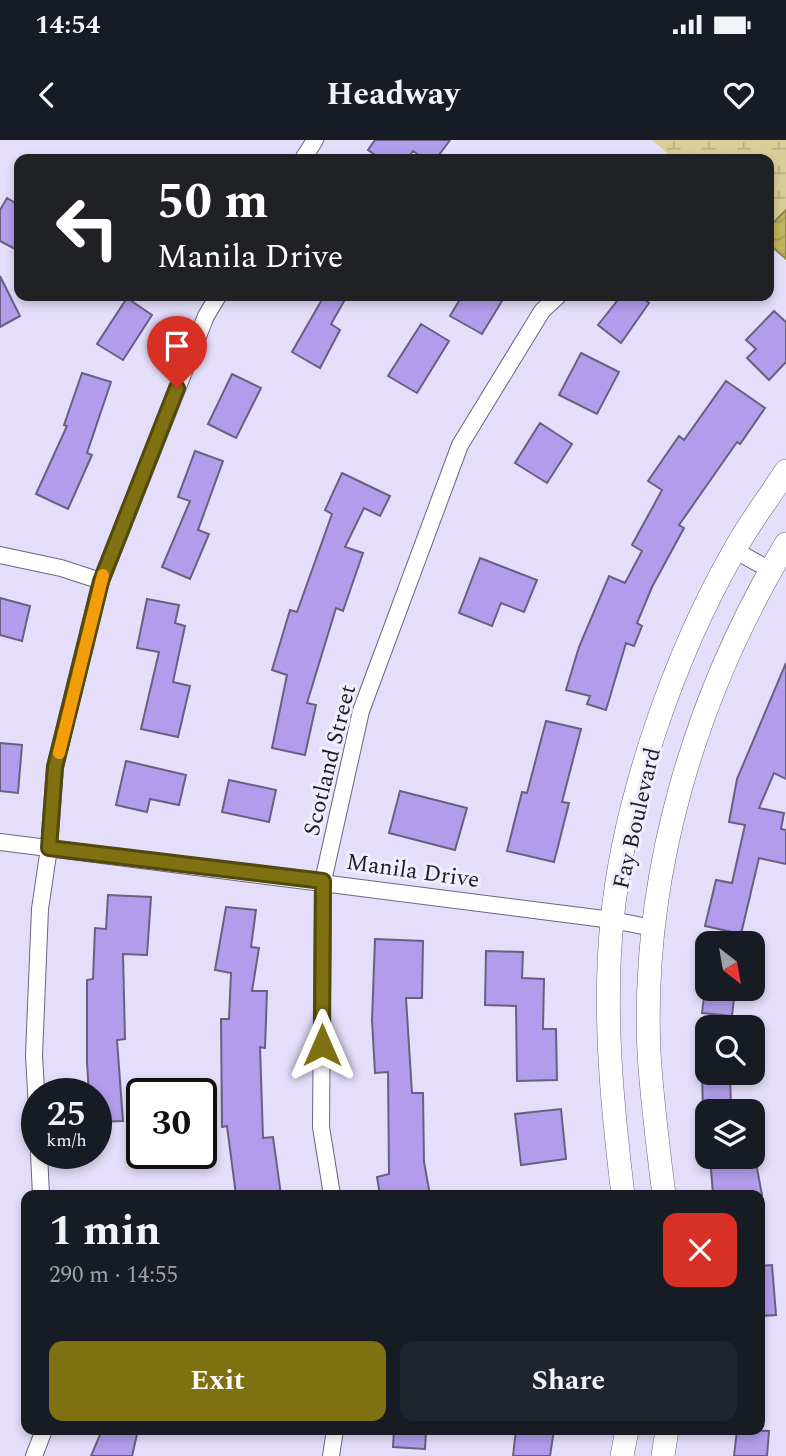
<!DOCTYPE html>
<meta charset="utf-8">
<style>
:root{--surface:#171b24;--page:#20242c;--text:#f1f3f6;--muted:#9ea1a6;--accent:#7f7111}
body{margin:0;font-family:Spectral,serif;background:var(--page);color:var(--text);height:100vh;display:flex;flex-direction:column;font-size:26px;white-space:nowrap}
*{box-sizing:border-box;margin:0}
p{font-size:23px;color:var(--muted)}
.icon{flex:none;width:38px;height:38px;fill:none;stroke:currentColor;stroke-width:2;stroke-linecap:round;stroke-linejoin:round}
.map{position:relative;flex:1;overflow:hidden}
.drawer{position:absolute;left:21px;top:1050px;width:744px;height:245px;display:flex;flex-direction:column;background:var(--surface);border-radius:14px;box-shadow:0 4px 10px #0003}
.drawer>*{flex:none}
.hud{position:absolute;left:14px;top:14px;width:760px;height:147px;border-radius:14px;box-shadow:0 4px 10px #0003;background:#202124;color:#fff;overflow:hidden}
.needle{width:46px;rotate:149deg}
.controls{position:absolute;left:695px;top:791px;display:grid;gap:14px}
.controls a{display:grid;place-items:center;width:70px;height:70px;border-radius:14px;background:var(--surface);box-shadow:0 4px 10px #0003;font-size:35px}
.speed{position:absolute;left:21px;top:938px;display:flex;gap:14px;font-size:35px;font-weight:700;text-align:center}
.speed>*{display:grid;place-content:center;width:91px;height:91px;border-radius:50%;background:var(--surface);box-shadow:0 4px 10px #0003;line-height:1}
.speed small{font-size:18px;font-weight:400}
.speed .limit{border:4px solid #111;border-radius:10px;background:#fff;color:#111}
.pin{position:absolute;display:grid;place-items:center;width:60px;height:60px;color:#fff;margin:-72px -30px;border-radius:50% 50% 50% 0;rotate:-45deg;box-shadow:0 0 7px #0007}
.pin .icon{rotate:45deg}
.me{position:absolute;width:77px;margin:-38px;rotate:0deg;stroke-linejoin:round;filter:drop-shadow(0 0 5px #0008)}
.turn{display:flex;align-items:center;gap:24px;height:147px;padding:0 28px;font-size:32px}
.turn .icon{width:91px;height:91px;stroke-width:2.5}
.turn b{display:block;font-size:49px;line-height:60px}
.round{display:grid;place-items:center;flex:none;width:74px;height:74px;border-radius:14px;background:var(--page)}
.headline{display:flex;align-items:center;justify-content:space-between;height:119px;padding:0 28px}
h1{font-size:42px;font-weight:700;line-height:52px}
.cta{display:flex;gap:14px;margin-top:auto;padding:14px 28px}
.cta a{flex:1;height:80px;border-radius:14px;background:var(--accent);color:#fff;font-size:28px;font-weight:700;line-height:80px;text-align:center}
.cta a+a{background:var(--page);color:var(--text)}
.status{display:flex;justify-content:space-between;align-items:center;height:49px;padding:0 35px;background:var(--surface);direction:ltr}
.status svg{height:19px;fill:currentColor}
header{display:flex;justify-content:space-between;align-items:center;height:91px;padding:0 28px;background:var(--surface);font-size:32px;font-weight:700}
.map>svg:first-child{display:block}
.wetland{fill:url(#wetland-marsh)}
.water{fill:url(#water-waves);stroke:#91874b;stroke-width:2}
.building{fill:#b19deb;stroke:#686080;stroke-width:2}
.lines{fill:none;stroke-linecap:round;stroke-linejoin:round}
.street-casing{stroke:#6c6484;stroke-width:18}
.secondary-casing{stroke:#6c6484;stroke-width:24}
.street{stroke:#fff;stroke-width:16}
.secondary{stroke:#fff;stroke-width:23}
.route-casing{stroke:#53490b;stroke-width:18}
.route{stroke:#7f7111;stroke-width:12}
.slow{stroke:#f59e0b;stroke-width:12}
.labels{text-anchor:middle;stroke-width:6;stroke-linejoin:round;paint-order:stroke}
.street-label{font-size:23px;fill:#201d29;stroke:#f0edfc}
</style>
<div class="status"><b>14:54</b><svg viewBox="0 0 49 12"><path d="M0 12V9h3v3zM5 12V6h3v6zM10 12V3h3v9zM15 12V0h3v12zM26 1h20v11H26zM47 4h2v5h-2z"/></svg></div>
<header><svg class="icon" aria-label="back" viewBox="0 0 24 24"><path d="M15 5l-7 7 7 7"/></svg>Headway<svg class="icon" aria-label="heart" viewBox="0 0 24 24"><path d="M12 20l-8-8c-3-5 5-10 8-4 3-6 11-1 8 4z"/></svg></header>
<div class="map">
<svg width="786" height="1316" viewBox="0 0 786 1316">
<defs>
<pattern id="wetland-marsh" width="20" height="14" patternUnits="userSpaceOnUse" patternTransform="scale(1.75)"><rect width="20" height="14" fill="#d8cf98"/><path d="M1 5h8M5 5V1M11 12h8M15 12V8" fill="none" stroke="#b9b183"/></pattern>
<pattern id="water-waves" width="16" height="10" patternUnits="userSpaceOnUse" patternTransform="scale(1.75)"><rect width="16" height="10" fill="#c2b45a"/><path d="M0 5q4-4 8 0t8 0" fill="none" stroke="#a69a4e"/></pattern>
</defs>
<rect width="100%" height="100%" fill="#e4defa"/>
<path class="wetland" d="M652 0H786V70L768 88V19H674Z"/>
<path class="water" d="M786 70V119L768 103V88Z"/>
<path class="building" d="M375 0H450L436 19H425L413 11 407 19H381L368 10Z
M7 58 19 65V111L0 101V70Z
M0 136 20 176 0 187Z
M324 156H347L331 184 340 190 320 228 292 212Z
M462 156H505L482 194 450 176Z
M621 156H640L649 163 621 203 598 185Z
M127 158 152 175 123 220 97 204Z
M774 171 786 182V222L769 240 747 218 756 209 746 200Z
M421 184 449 201 417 253 388 236Z
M581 213 619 232 597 274 559 255Z
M82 233 111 242 87 313 92 315 68 369 36 354 67 286 64 285Z
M232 234 261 248 236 298 208 284Z
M726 241 765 268 740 304 737 302 679 385 684 388 652 447 637 483 642 486 634 506 626 503 606 570 587 564 590 556 566 550 579 507 609 436 625 443 642 411 632 405 662 350 648 341 679 296 684 300Z
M540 283 572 304 547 343 515 323Z
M195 311 223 321 198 390 209 394 190 439 162 427 190 361 178 357Z
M342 333 390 356 380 376 364 368 345 407 363 413 343 471 336 468 307 563 316 565 305 615 272 608 287 535 272 530 290 470 297 472 332 374 325 370Z
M480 418 537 440 524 472 501 463 492 486 459 473Z
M0 458 30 466 22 501 0 495Z
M147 459 179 465 175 483 185 486 173 542 190 546 178 597 141 589 159 512 137 508Z
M786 523V639L774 633 759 668 784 673 781 689 786 690V724L759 718 741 794 705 786 716 740 732 743 745 685 729 682 737 639Z
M546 581 581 589 562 662 569 663 554 722 507 711 522 652 527 653Z
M0 603 22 605 18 653 0 651Z
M126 621 186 635 179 665 150 659 147 672 116 665Z
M229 640 276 650 269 682 222 672Z
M400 651 467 668 455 710 389 693Z
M108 755 151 757 147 815 123 814 125 899 117 900 123 981 96 982V954H89L87 923V840L93 839 95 788 106 789Z
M226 767 256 770 251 807 259 808 252 851H267L265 908 260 907 263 998 273 997 281 1055H236L227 986 222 987 221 879H229L231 833 215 830Z
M375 799 423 801 422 858H406L412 953H423L424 1022 430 1055H380L377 1037 389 1034 388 932 375 933 372 880Z
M486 811 523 812 522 838 544 839 543 889H556L557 940 517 941 516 866 485 865Z
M705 849H735L732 876 702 873Z
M702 933H730L731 971H703Z
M561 969 566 1019 521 1025 515 974Z
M710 1017H755L762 1055 713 1054Z
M772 1125 776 1175 760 1176V1126Z
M102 1290H138L132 1316H91Z
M394 1290H426L425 1309 393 1307Z
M516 1290H554L550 1316H513Z
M737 1290 769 1291 767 1316H734Z"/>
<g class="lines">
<g class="street-casing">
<path id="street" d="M303 19 315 0
M734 410 770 430
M0 415 61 428 101 441
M0 702 612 780 653 788
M37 969 34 915 40 769 49 708 55 627 101 441 206 176 218 156
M39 1013 41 1055
M332 1055 321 987 323 741 361 571 460 305 542 171 558 156
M34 1316 44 1290
M331 1316 335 1290"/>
</g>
<g class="secondary-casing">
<path id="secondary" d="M623 1055C612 964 603 873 612 781 624 660 674 516 734 411 749 383 769 358 786 331
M664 1055C658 1008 652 961 649 913 641 735 695 556 786 404
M622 1316 627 1290
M663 1316 667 1290"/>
</g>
<use href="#street" class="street"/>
<use href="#secondary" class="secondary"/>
</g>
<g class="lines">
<g class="route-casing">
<path id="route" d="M177 248 101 441 55 627 49 708 323 741 322 905"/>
</g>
<use href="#route" class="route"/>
<path class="slow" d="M59 613 103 435"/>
</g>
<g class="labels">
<g class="street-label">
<text transform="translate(329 620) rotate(-76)" y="8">Scotland Street</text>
<text transform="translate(636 678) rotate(-77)" y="8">Fay Boulevard</text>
<text transform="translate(413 730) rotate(8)" y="8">Manila Drive</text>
</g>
</g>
</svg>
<div class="controls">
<a><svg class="needle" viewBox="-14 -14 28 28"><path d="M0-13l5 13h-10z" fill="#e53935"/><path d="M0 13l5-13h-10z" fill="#9ea1a6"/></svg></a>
<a><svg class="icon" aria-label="search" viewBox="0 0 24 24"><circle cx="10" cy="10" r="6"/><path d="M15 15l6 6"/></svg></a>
<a><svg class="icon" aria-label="layers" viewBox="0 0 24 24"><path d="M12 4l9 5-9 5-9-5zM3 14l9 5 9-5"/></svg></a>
</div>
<div class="speed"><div>25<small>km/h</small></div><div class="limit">30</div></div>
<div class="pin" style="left:177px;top:248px;background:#d93025"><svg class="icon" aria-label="arrive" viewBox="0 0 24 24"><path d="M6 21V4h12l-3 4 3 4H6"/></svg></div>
<svg class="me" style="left:322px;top:905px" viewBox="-20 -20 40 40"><path d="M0-17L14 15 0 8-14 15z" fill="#7f7111" stroke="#fff" stroke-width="4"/></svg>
<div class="hud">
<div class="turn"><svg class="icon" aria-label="left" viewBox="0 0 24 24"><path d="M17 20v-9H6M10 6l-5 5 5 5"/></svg><div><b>50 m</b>Manila Drive</div></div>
</div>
<section class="drawer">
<div class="headline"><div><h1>1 min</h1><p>290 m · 14:55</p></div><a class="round" style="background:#d93025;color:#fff"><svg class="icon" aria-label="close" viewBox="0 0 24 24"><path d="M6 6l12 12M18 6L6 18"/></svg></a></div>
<div class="cta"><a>Exit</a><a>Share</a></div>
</section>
</div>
